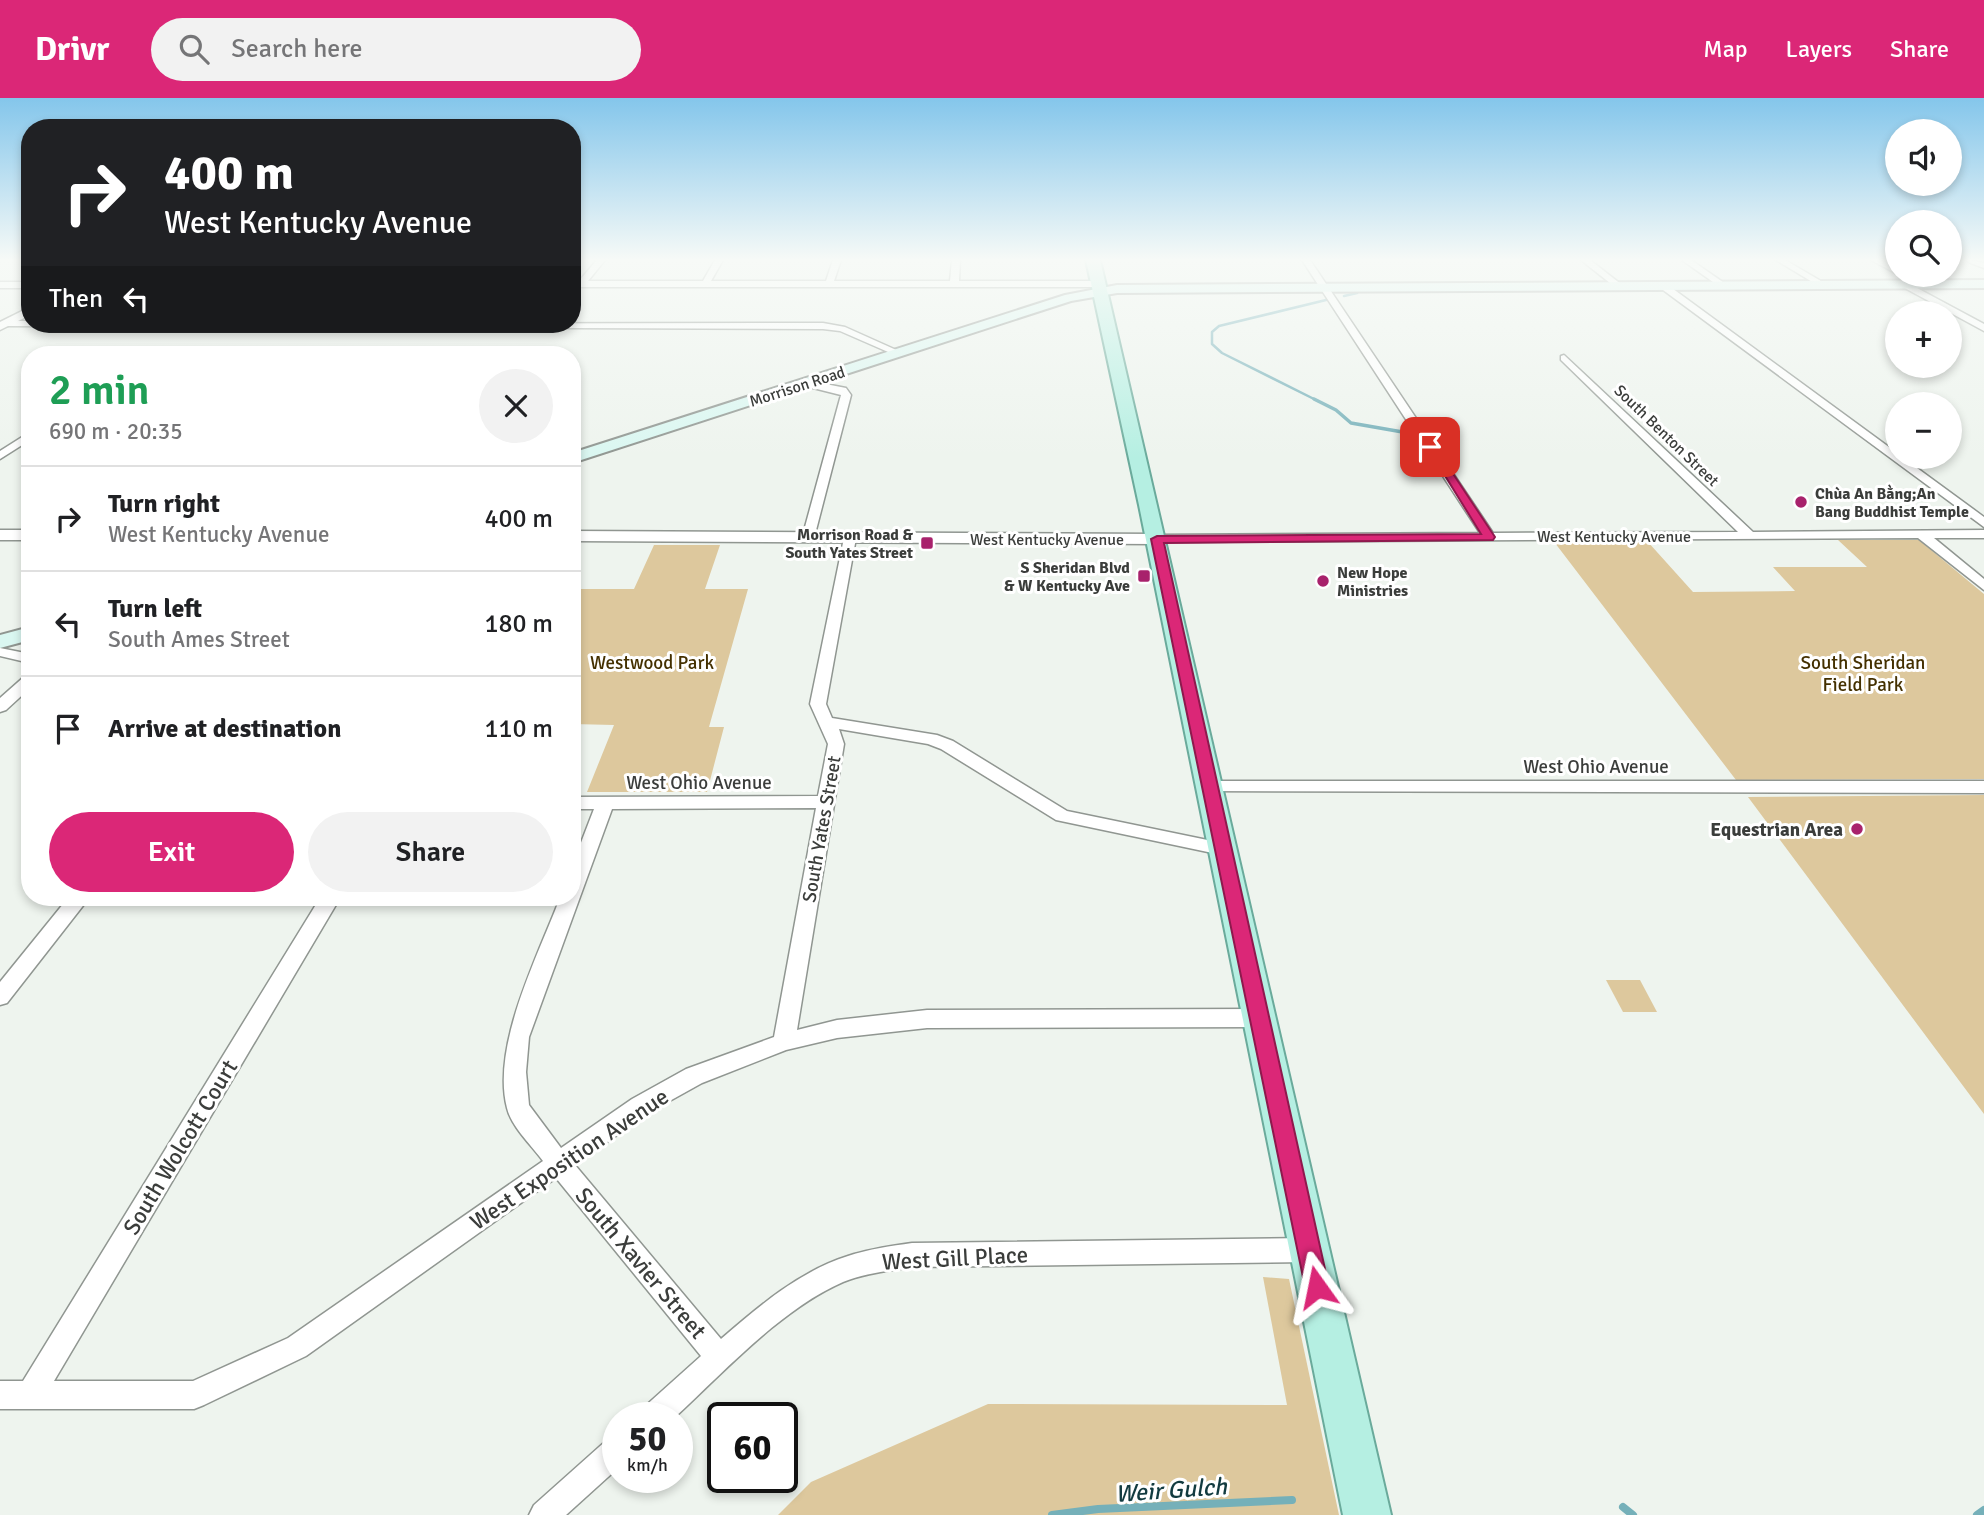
<!DOCTYPE html>
<meta charset="utf-8">
<style>
:root{--surface:#fff;--page:#f2f2f2;--text:#202124;--muted:#757577;--line:#e0e0e0;--accent:#db2777}
body{margin:0;font-family:Signika,sans-serif;background:var(--page);color:var(--text);height:100vh;display:flex;flex-direction:column;font-size:26px;white-space:nowrap}
*{box-sizing:border-box;margin:0}
p{font-size:23px;color:var(--muted)}
.icon{flex:none;width:38px;height:38px;fill:none;stroke:currentColor;stroke-width:2;stroke-linecap:round;stroke-linejoin:round}
.map{position:relative;flex:1;overflow:hidden}
.drawer{position:absolute;left:21px;top:248px;width:560px;height:560px;display:flex;flex-direction:column;background:var(--surface);border-radius:28px;box-shadow:0 4px 10px #0003}
.drawer>*{flex:none}
.top-card{position:absolute;left:21px;top:21px;width:560px;height:214px;border-radius:28px;box-shadow:0 4px 10px #0003;background:#202124;color:#fff;overflow:hidden}
.fabs{position:absolute;left:1885px;top:21px;display:grid;gap:14px}
.fabs a{display:grid;place-items:center;width:77px;height:77px;border-radius:50%;background:var(--surface);box-shadow:0 4px 10px #0003;font-size:35px}
.speed{position:absolute;left:602px;top:1304px;display:flex;gap:14px;font-size:35px;font-weight:700;text-align:center}
.speed>*{display:grid;place-content:center;width:91px;height:91px;border-radius:50%;background:var(--surface);box-shadow:0 4px 10px #0003;line-height:1}
.speed small{font-size:18px;font-weight:400}
.speed .limit{border:4px solid #111;border-radius:10px;background:#fff;color:#111}
.pin{position:absolute;display:grid;place-items:center;width:60px;height:60px;color:#fff;margin:-30px;border-radius:14px;box-shadow:0 4px 10px #0006}
.me{position:absolute;width:77px;margin:-38px;rotate:348deg;stroke-linejoin:round;filter:drop-shadow(0 0 5px #0008)}
.turn{display:flex;align-items:center;gap:24px;height:147px;padding:0 28px;font-size:32px}
.turn .icon{width:91px;height:91px;stroke-width:2.5}
.turn b{display:block;font-size:49px;line-height:60px}
.then{display:flex;align-items:center;height:66px;padding:0 28px;background:#0003;gap:14px;font-size:26px}
.round{display:grid;place-items:center;flex:none;width:74px;height:74px;border-radius:37px;background:var(--page)}
.summary{display:flex;align-items:center;justify-content:space-between;height:119px;padding:0 28px}
h1{font-size:42px;font-weight:600;line-height:52px;color:#1e9e55}
.primary-button{display:flex;gap:14px;margin-top:auto;padding:14px 28px}
.primary-button a{flex:1;height:80px;border-radius:42px;background:var(--accent);color:#fff;font-size:28px;font-weight:600;line-height:80px;text-align:center}
.primary-button a+a{background:var(--page);color:var(--text)}
ul{padding:0;list-style:none}
li{display:flex;align-items:center;gap:21px;height:105px;padding:0 28px;border-top:2px solid var(--line)}
li div{flex:1}
li b{display:block;font-size:26px}
li em{font-style:normal}
header{display:flex;align-items:center;gap:42px;box-sizing:border-box;height:98px;padding:0 35px;background:var(--accent);color:#fff}
header strong{font-size:33px}
nav{display:flex;gap:38px;margin-inline-start:auto;font-size:24px}
.search{width:490px;height:63px;background:var(--page);display:flex;align-items:center;gap:18px;box-sizing:border-box;padding:0 24px;border-radius:38px;color:var(--muted);font-size:26px}
.map>svg:first-child{display:block}
.green{fill:#ddc89d}
.lines{fill:none;stroke-linecap:round;stroke-linejoin:round}
.stream-far2{stroke:#75b0b9;stroke-width:2.5}
.stream-far1{stroke:#75b0b9;stroke-width:3.5}
.stream{stroke:#75b0b9;stroke-width:8}
.minor-casing{stroke:#909691;stroke-width:3}
.tertiary-casing{stroke:#909691;stroke-width:3}
.secondary-casing{stroke:#909691;stroke-width:4}
.primary-casing{stroke:#6aaa9b;stroke-width:4}
.minor{fill:#fff;fill-rule:evenodd}
.tertiary{fill:#fff;fill-rule:evenodd}
.secondary{fill:#daf7f1;fill-rule:evenodd}
.primary{fill:#b5efe2;fill-rule:evenodd}
.route{fill:#db2777;stroke:#8e194d;stroke-width:2}
.poi-dot{fill:#a8226c;stroke:#fff;stroke-width:2.5}
.labels{text-anchor:middle;stroke-width:6;stroke-linejoin:round;paint-order:stroke}
.far-street-label{font-size:16px;fill:#3b3d3b;stroke:#fff}
.far-poi-label{font-size:16px;font-weight:bold;fill:#3b3d3b;stroke:#fff;text-anchor:start}
.park-label{font-size:19px;fill:#443000;stroke:#fff}
.street-label{font-size:19px;fill:#3b3d3b;stroke:#fff}
.poi-label{font-size:19px;font-weight:bold;fill:#3b3d3b;stroke:#fff;text-anchor:end}
.near-street-label{font-size:23px;fill:#3b3d3b;stroke:#fff}
.near-water-label{font-size:24px;font-style:italic;fill:#123b40;stroke:#fff}
</style>
<header>
<strong>Drivr</strong>
<div class="search"><svg class="icon" aria-label="search" viewBox="0 0 24 24"><circle cx="10" cy="10" r="6"/><path d="M15 15l6 6"/></svg>Search here</div>
<nav><a>Map</a><a>Layers</a><a>Share</a></nav>
</header>
<div class="map">
<svg width="1984" height="1417" viewBox="0 0 1984 1417">
<rect width="100%" height="100%" fill="#eef4ee"/>
<path class="green" d="M1838 442H1919L1984 496V681L1736 682 1555 445 1648 444 1693 494 1795 493 1773 469H1867Z
M654 447H720L705 491H748L709 629H724L707 694H587L614 627 572 626V491H634Z
M1984 697V1016L1748 699Z
M1606 882H1640L1657 914H1623Z
M1263 1179 1289 1181 1339 1417H778L811 1384 988 1306 1287 1307Z"/>
<g class="lines">
<path class="stream-far2" d="M1344 198 1357 195
M1318 303 1222 255 1212 246V234L1219 228 1326 202"/>
<path class="stream-far1" d="M1314 301 1336 312 1351 325 1414 336"/>
<path class="stream" d="M1623 1409 1633 1417
M1052 1417 1098 1411 1292 1402
M1977 1417 1984 1412"/>
<g class="minor-casing">
<path id="minor" d="M597 162H605L588 183H703L715 162H723L711 183H826L833 162H841L834 183H950L952 162H960L959 183H1100L1104 186 1100 189H572V183H579Z
M1302 162H1310L1493 435 1738 434 1561 262V258L1564 257 1753 434 1984 432V440H1934L1984 481V492L1918 440 1152 444 1151 441 1157 437 1480 435Z
M1581 162H1590L1622 187 1615 189Z
M1682 162H1691L1727 187 1720 189Z
M1776 162H1785L1826 186 1819 188Z
M1871 162H1880L1897 170V176Z
M1967 162 1984 165V170L1968 164Z
M1904 183 1984 226V233L1901 188Z
M1659 185H1665L1897 355V359H1902L1984 419V429L1659 189Z
M6 223H30V226L823 225 845 229 903 255 895 257 840 233 823 231 3 228 1 226Z
M805 282 846 290 851 297 814 440 808 444 802 440 841 297 801 287V283Z
M30 334V342L0 361V353Z
M850 436 856 440 826 606 832 620 937 637 953 643 1067 713 1222 745 1231 751 1222 757 1056 722 941 651 928 646 839 631 844 646 797 932 837 922 927 912 1259 911 1266 914 1270 920 1266 926 1259 929 927 930 837 940 786 952 702 985 648 1015 575 1067 721 1241C759 1208 800 1173 848 1158 869 1151 891 1148 912 1145L1309 1140 1318 1143 1322 1152 1318 1161 1309 1164 912 1169C889 1173 865 1175 843 1184 781 1211 724 1274 674 1320H639L643 1310 701 1258 556 1080 306 1258 204 1307 194 1311H0V1283H23L320 800H340L54 1283H193L288 1240 543 1063C532 1048 511 1028 507 1010 491 948 538 858 560 800H572V768L594 711H572V699L818 698 828 646 810 606 844 440ZM816 710 774 939 686 971 632 1001 561 1050 529 1007 526 974 529 939 612 711Z
M0 550 30 556V565L0 558Z
M30 576V590L6 612 0 614V600L25 578Z
M1209 683H1984V695L1203 693 1200 689Z
M68 800H89L7 905 0 907V884Z
M618 1337V1370L566 1417H529L534 1407 608 1341Z"/>
</g>
<g class="tertiary-casing">
<path id="tertiary" d="M0 184H30V190H0Z
M30 209V217L0 232V224Z
M0 432H30V442H0Z
M572 433 1157 436 1165 441 1157 446 572 443Z"/>
</g>
<g class="secondary-casing">
<path id="secondary" d="M1984 182V190L1117 195 1071 203 572 365V355L1065 197 1117 187Z
M30 529V542L0 550V537Z"/>
</g>
<g class="primary-casing">
<path id="primary" d="M1086 162H1100L1391 1417H1343L1139 407Z"/>
</g>
<use href="#minor" class="minor"/>
<use href="#tertiary" class="tertiary"/>
<use href="#secondary" class="secondary"/>
<use href="#primary" class="primary"/>
</g>
<linearGradient id="sky" x2="0" y2="1"><stop stop-color="#84c6eb"/><stop offset="0.45" stop-color="#f7faf7"/><stop offset="1" stop-color="#f7faf7" stop-opacity="0"/></linearGradient>
<rect width="1984" height="360" fill="url(#sky)"/>
<path class="route" d="M1426 347H1434L1495 439 1493 442 1164 445 1329 1189 1325 1197 1317 1200 1309 1197 1305 1189 1151 441 1157 438 1481 436Z"/>
<g class="poi-dot">
<circle cx="1801" cy="404" r="7"/>
<rect x="920" y="438" width="14" height="14" rx="3.5"/>
<rect x="1137" y="471" width="14" height="14" rx="3.5"/>
<circle cx="1323" cy="483" r="7"/>
<circle cx="1857" cy="731" r="7"/>
</g>
<g class="labels">
<g class="far-street-label">
<text transform="translate(797 288) rotate(-18)" y="6">Morrison Road</text>
<text transform="translate(1667 337) rotate(44)" y="6">South Benton Street</text>
<text x="1614" y="444">West Kentucky Avenue</text>
<text x="1047" y="447">West Kentucky Avenue</text>
</g>
<g class="far-poi-label">
<text x="1815" y="401">Chùa An Bằng;An<tspan x="1815" dy="18">Bang Buddhist Temple</tspan></text>
<text x="913" y="442" text-anchor="end">Morrison Road &amp;<tspan x="913" dy="18">South Yates Street</tspan></text>
<text x="1130" y="475" text-anchor="end">S Sheridan Blvd<tspan x="1130" dy="18">&amp; W Kentucky Ave</tspan></text>
<text x="1337" y="480">New Hope<tspan x="1337" dy="18">Ministries</tspan></text>
</g>
<g class="park-label">
<text x="652" y="571">Westwood Park</text>
<text x="1863" y="571">South Sheridan<tspan x="1863" dy="22">Field Park</tspan></text>
</g>
<g class="street-label">
<text x="1596" y="675">West Ohio Avenue</text>
<text x="699" y="691">West Ohio Avenue</text>
<text transform="translate(821 731) rotate(-80)" y="7">South Yates Street</text>
</g>
<g class="poi-label">
<text x="1843" y="738">Equestrian Area</text>
</g>
<g class="near-street-label">
<text transform="translate(180 1049) rotate(-59)" y="8">South Wolcott Court</text>
<text transform="translate(569 1061) rotate(-34)" y="8">West Exposition Avenue</text>
<text transform="translate(955 1160) rotate(-3)" y="8">West Gill Place</text>
<text transform="translate(641 1165) rotate(50)" y="8">South Xavier Street</text>
</g>
<g class="near-water-label">
<text transform="translate(1171 1392) rotate(-4)" y="8">Weir Gulch</text>
</g>
</g>
</svg>
<div class="fabs">
<a><svg class="icon" aria-label="sound" viewBox="0 0 24 24"><path d="M4 9h4l5-4v14l-5-4H4zM17 9q2 3 0 6"/></svg></a>
<a><svg class="icon" aria-label="search" viewBox="0 0 24 24"><circle cx="10" cy="10" r="6"/><path d="M15 15l6 6"/></svg></a>
<a>+</a>
<a>−</a>
</div>
<div class="speed"><div>50<small>km/h</small></div><div class="limit">60</div></div>
<div class="pin" style="left:1430px;top:349px;background:#d93025"><svg class="icon" aria-label="arrive" viewBox="0 0 24 24"><path d="M6 21V4h12l-3 4 3 4H6"/></svg></div>
<svg class="me" style="left:1317px;top:1189px" viewBox="-20 -20 40 40"><path d="M0-17L14 15 0 8-14 15z" fill="#db2777" stroke="#fff" stroke-width="4"/></svg>
<div class="top-card">
<div class="turn"><svg class="icon" aria-label="right" viewBox="0 0 24 24"><path d="M7 20v-9h11M14 6l5 5-5 5"/></svg><div><b>400 m</b>West Kentucky Avenue</div></div>
<div class="then">Then<svg class="icon" aria-label="left" viewBox="0 0 24 24"><path d="M17 20v-9H6M10 6l-5 5 5 5"/></svg></div>
</div>
<section class="drawer">
<div class="summary"><div><h1>2 min</h1><p>690 m · 20:35</p></div><a class="round"><svg class="icon" aria-label="close" viewBox="0 0 24 24"><path d="M6 6l12 12M18 6L6 18"/></svg></a></div>
<ul>
<li><svg class="icon" aria-label="right" viewBox="0 0 24 24"><path d="M7 20v-9h11M14 6l5 5-5 5"/></svg><div><b>Turn right</b><p>West Kentucky Avenue</p></div><em>400 m</em></li>
<li><svg class="icon" aria-label="left" viewBox="0 0 24 24"><path d="M17 20v-9H6M10 6l-5 5 5 5"/></svg><div><b>Turn left</b><p>South Ames Street</p></div><em>180 m</em></li>
<li><svg class="icon" aria-label="arrive" viewBox="0 0 24 24"><path d="M6 21V4h12l-3 4 3 4H6"/></svg><div><b>Arrive at destination</b></div><em>110 m</em></li>
</ul>
<div class="primary-button"><a>Exit</a><a>Share</a></div>
</section>
</div>
